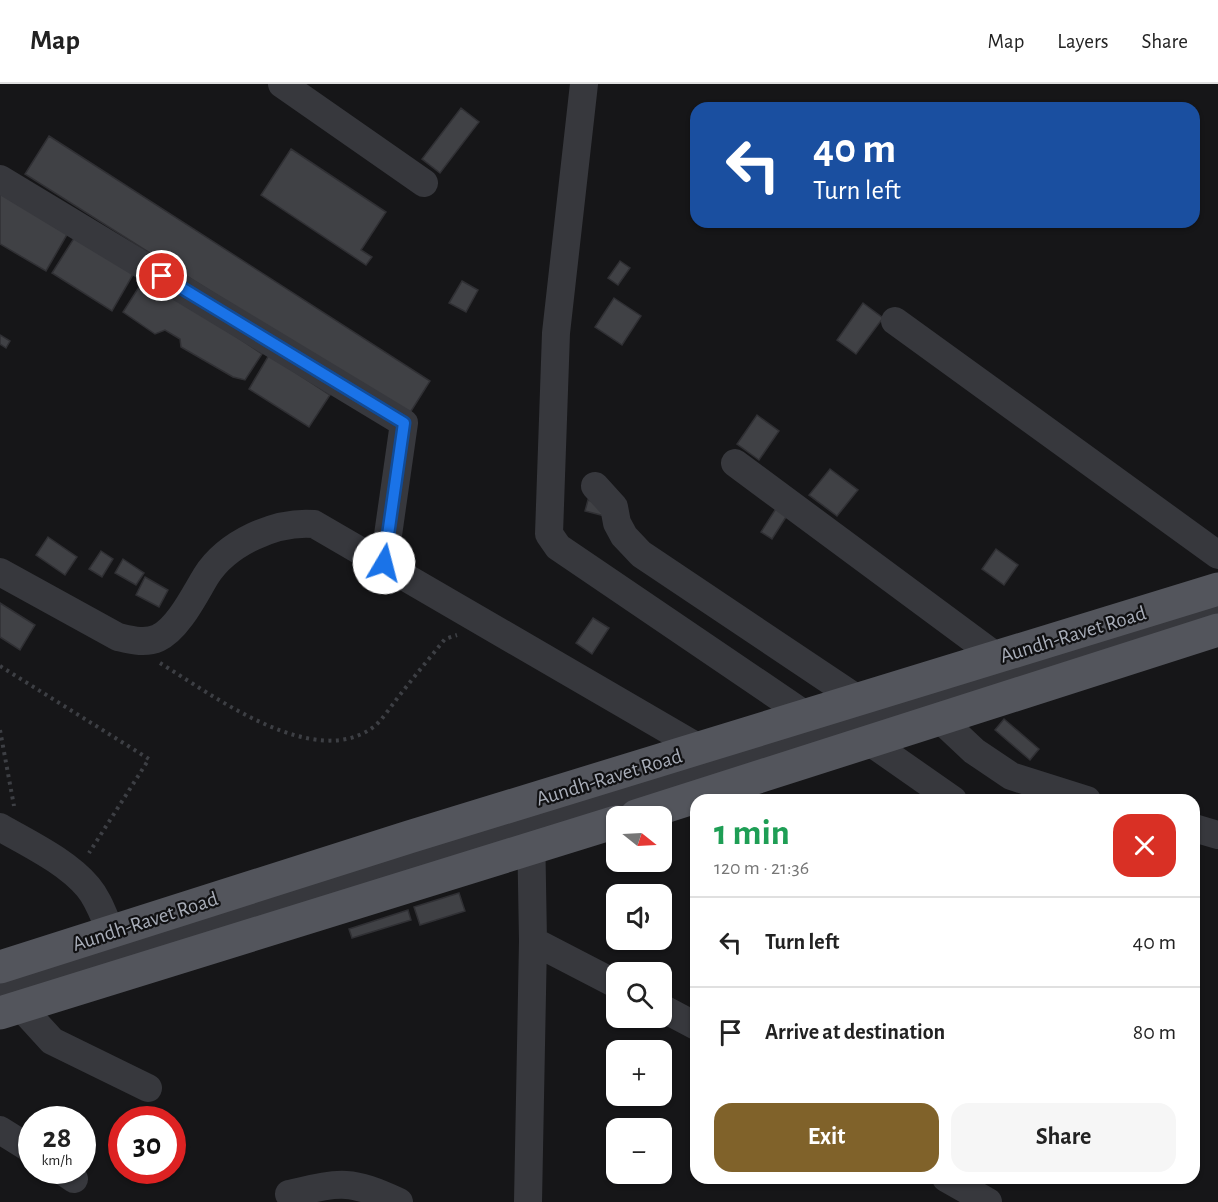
<!DOCTYPE html>
<meta charset="utf-8">
<style>
:root{--surface:#fff;--page:#f6f6f6;--text:#222;--muted:#767676;--line:#e0e0e0;--accent:#80622a}
body{margin:0;font-family:"Alegreya Sans",sans-serif;background:var(--page);color:var(--text);height:100vh;display:flex;flex-direction:column;font-size:22px;white-space:nowrap}
*{box-sizing:border-box;margin:0}
p{font-size:20px;color:var(--muted)}
.icon{flex:none;width:33px;height:33px;fill:none;stroke:currentColor;stroke-width:2;stroke-linecap:round;stroke-linejoin:round}
.map{position:relative;flex:1;overflow:hidden}
.drawer{position:absolute;left:690px;top:710px;width:510px;height:390px;display:flex;flex-direction:column;background:var(--surface);border-radius:18px;box-shadow:0 2px 4px #0004}
.drawer>*{flex:none}
.top-card{position:absolute;left:690px;top:18px;width:510px;height:126px;border-radius:18px;box-shadow:0 2px 4px #0004;background:#1a4fa0;color:#fff;overflow:hidden}
.needle{width:39px;rotate:108deg}
.buttons{position:absolute;left:606px;top:722px;display:grid;gap:12px}
.buttons a{display:grid;place-items:center;width:66px;height:66px;border-radius:12px;background:var(--surface);box-shadow:0 2px 4px #0004;font-size:30px}
.speed{position:absolute;left:18px;top:1022px;display:flex;gap:12px;font-size:30px;font-weight:700;text-align:center}
.speed>*{display:grid;place-content:center;width:78px;height:78px;border-radius:50%;background:var(--surface);box-shadow:0 2px 4px #0004;line-height:1}
.speed small{font-size:15px;font-weight:400}
.speed .limit{border:9px solid #d22;background:#fff;color:#111}
.pin{position:absolute;display:grid;place-items:center;width:51px;height:51px;color:#fff;margin:-26px;border:3px solid #fff;border-radius:50%;box-shadow:0 2px 6px #0007}
.me{position:absolute;width:66px;margin:-33px;rotate:8deg;stroke-linejoin:round;filter:drop-shadow(0 0 4px #0008)}
.turn{display:flex;align-items:center;gap:21px;height:126px;padding:0 24px;font-size:27px}
.turn .icon{width:78px;height:78px;stroke-width:2.5}
.turn b{display:block;font-size:42px;line-height:51px}
.round{display:grid;place-items:center;flex:none;width:63px;height:63px;border-radius:18px;background:var(--page)}
.headline{display:flex;align-items:center;justify-content:space-between;height:102px;padding:0 24px}
h1{font-size:36px;font-weight:700;line-height:45px;color:#1e9e55}
.action{display:flex;gap:12px;margin-top:auto;padding:12px 24px}
.action a{flex:1;height:69px;border-radius:18px;background:var(--accent);color:#fff;font-size:24px;font-weight:700;line-height:69px;text-align:center}
.action a+a{background:var(--page);color:var(--text)}
ul{padding:0;list-style:none}
li{display:flex;align-items:center;gap:18px;height:90px;padding:0 24px;border-top:2px solid var(--line)}
li div{flex:1}
li b{display:block;font-size:22px}
li em{font-style:normal}
header{display:flex;align-items:center;gap:36px;box-sizing:border-box;height:84px;padding:0 30px;background:var(--surface);border-bottom:2px solid var(--line)}
header strong{font-size:28px}
nav{display:flex;gap:33px;margin-inline-start:auto;font-size:21px}
.map>svg:first-child{display:block}
.building{fill:#404145;stroke:#303034;stroke-width:1.5}
.lines{fill:none;stroke-linecap:round;stroke-linejoin:round}
.path{stroke:#3d3f44;stroke-width:4;stroke-dasharray:3 4.5;stroke-linecap:butt}
.minor{stroke:#37383d;stroke-width:28}
.major{stroke:#53555c;stroke-width:33}
.route-casing{stroke:#114b97;stroke-width:15}
.route{stroke:#1a73e8;stroke-width:10}
.labels{text-anchor:middle;stroke-width:4.5;stroke-linejoin:round;paint-order:stroke}
.street-label{font-size:21px;fill:#a8adb8;stroke:#111113}
</style>
<header>
<strong>Map</strong>
<nav><a>Map</a><a>Layers</a><a>Share</a></nav>
</header>
<div class="map">
<svg width="1218" height="1118" viewBox="0 0 1218 1118">
<rect width="100%" height="100%" fill="#161618"/>
<path class="building" d="M461 24 479 38 440 89 422 75Z
M49 52 430 297 408 332 25 90Z
M291 65 386 128 361 166 372 173 366 181 261 111Z
M0 100 72 142 46 187 0 160Z
M78 148 138 182 112 227 52 189Z
M620 177 630 184 618 201 608 194Z
M146 192 262 270 245 296 233 293 181 263 180 255 165 246 155 250 123 228Z
M462 197 478 206 466 228 449 219Z
M614 214 641 232 622 261 595 243Z
M863 219 883 234 856 270 837 256Z
M0 251 10 257 6 264 0 260Z
M269 271 330 311 309 343 249 305Z
M757 331 779 347 759 376 737 360Z
M830 385 858 406 837 432 809 411Z
M588 416 607 422 605 432 585 427Z
M777 423 788 430 772 455 761 448Z
M48 453 77 473 65 491 36 471Z
M996 465 1018 481 1004 501 982 485Z
M101 467 113 475 102 493 89 485Z
M123 475 144 489 136 501 115 489Z
M145 493 168 506 159 523 136 511Z
M0 519 35 541 20 566 0 553Z
M593 534 609 544 592 570 576 559Z
M1004 635 1039 665 1030 676 995 646Z
M459 809 465 827 420 841 414 823Z
M408 826 411 836 352 854 349 845Z"/>
<g class="lines">
<path class="path" d="M160 579C213 611 316 690 376 641 383 634 390 624 396 616 412 595 429 575 445 555L457 551
M0 582 149 675 89 769
M0 646 14 722"/>
<path class="minor" d="M282 0 424 99
M584 0 556 249 549 450 558 463 807 632
M0 95 404 339 384 479
M895 237 1218 471
M735 379 997 573
M595 402 614 423 617 439 624 452 641 470 859 616
M0 488 118 553C131 556 145 560 158 554 178 545 195 510 206 492 227 459 275 437 314 440L701 665
M940 635 974 667 1011 692 1087 716
M870 658 953 716
M0 743C29 760 66 777 88 803 99 816 104 833 111 848
M1194 744 1218 751
M533 857 616 900
M0 906 1218 528
M21 923 52 957 148 1004
M662 924 696 942
M0 1046 32 1066
M61 1086 74 1095
M946 1094 988 1118
M289 1110C341 1098 349 1095 399 1118
M528 1118 533 857 531 742"/>
<path class="major" d="M636 732 1218 546
M0 883 409 753 1218 505
M0 929 616 738"/>
</g>
<g class="lines">
<g class="route-casing">
<path id="route" d="M162 192 404 339 384 479"/>
</g>
<use href="#route" class="route"/>
</g>
<g class="labels">
<g class="street-label">
<text transform="translate(1073 550) rotate(-17)" y="7">Aundh-Ravet Road</text>
<text transform="translate(609 693) rotate(-17)" y="7">Aundh-Ravet Road</text>
<text transform="translate(145 837) rotate(-18)" y="7">Aundh-Ravet Road</text>
</g>
</g>
</svg>
<div class="buttons">
<a><svg class="needle" viewBox="-14 -14 28 28"><path d="M0-13l5 13h-10z" fill="#e53935"/><path d="M0 13l5-13h-10z" fill="#767676"/></svg></a>
<a><svg class="icon" aria-label="sound" viewBox="0 0 24 24"><path d="M4 9h4l5-4v14l-5-4H4zM17 9q2 3 0 6"/></svg></a>
<a><svg class="icon" aria-label="search" viewBox="0 0 24 24"><circle cx="10" cy="10" r="6"/><path d="M15 15l6 6"/></svg></a>
<a>+</a>
<a>−</a>
</div>
<div class="speed"><div>28<small>km/h</small></div><div class="limit">30</div></div>
<div class="pin" style="left:162px;top:192px;background:#d93025"><svg class="icon" aria-label="arrive" viewBox="0 0 24 24"><path d="M6 21V4h12l-3 4 3 4H6"/></svg></div>
<svg class="me" style="left:384px;top:479px" viewBox="-20 -20 40 40"><circle r="19" fill="#fff"/><path d="M0-13L10 11 0 6-10 11z" fill="#1a73e8"/></svg>
<div class="top-card">
<div class="turn"><svg class="icon" aria-label="left" viewBox="0 0 24 24"><path d="M17 20v-9H6M10 6l-5 5 5 5"/></svg><div><b>40 m</b>Turn left</div></div>
</div>
<section class="drawer">
<div class="headline"><div><h1>1 min</h1><p>120 m · 21:36</p></div><a class="round" style="background:#d93025;color:#fff"><svg class="icon" aria-label="close" viewBox="0 0 24 24"><path d="M6 6l12 12M18 6L6 18"/></svg></a></div>
<ul>
<li><svg class="icon" aria-label="left" viewBox="0 0 24 24"><path d="M17 20v-9H6M10 6l-5 5 5 5"/></svg><div><b>Turn left</b></div><em>40 m</em></li>
<li><svg class="icon" aria-label="arrive" viewBox="0 0 24 24"><path d="M6 21V4h12l-3 4 3 4H6"/></svg><div><b>Arrive at destination</b></div><em>80 m</em></li>
</ul>
<div class="action"><a>Exit</a><a>Share</a></div>
</section>
</div>
